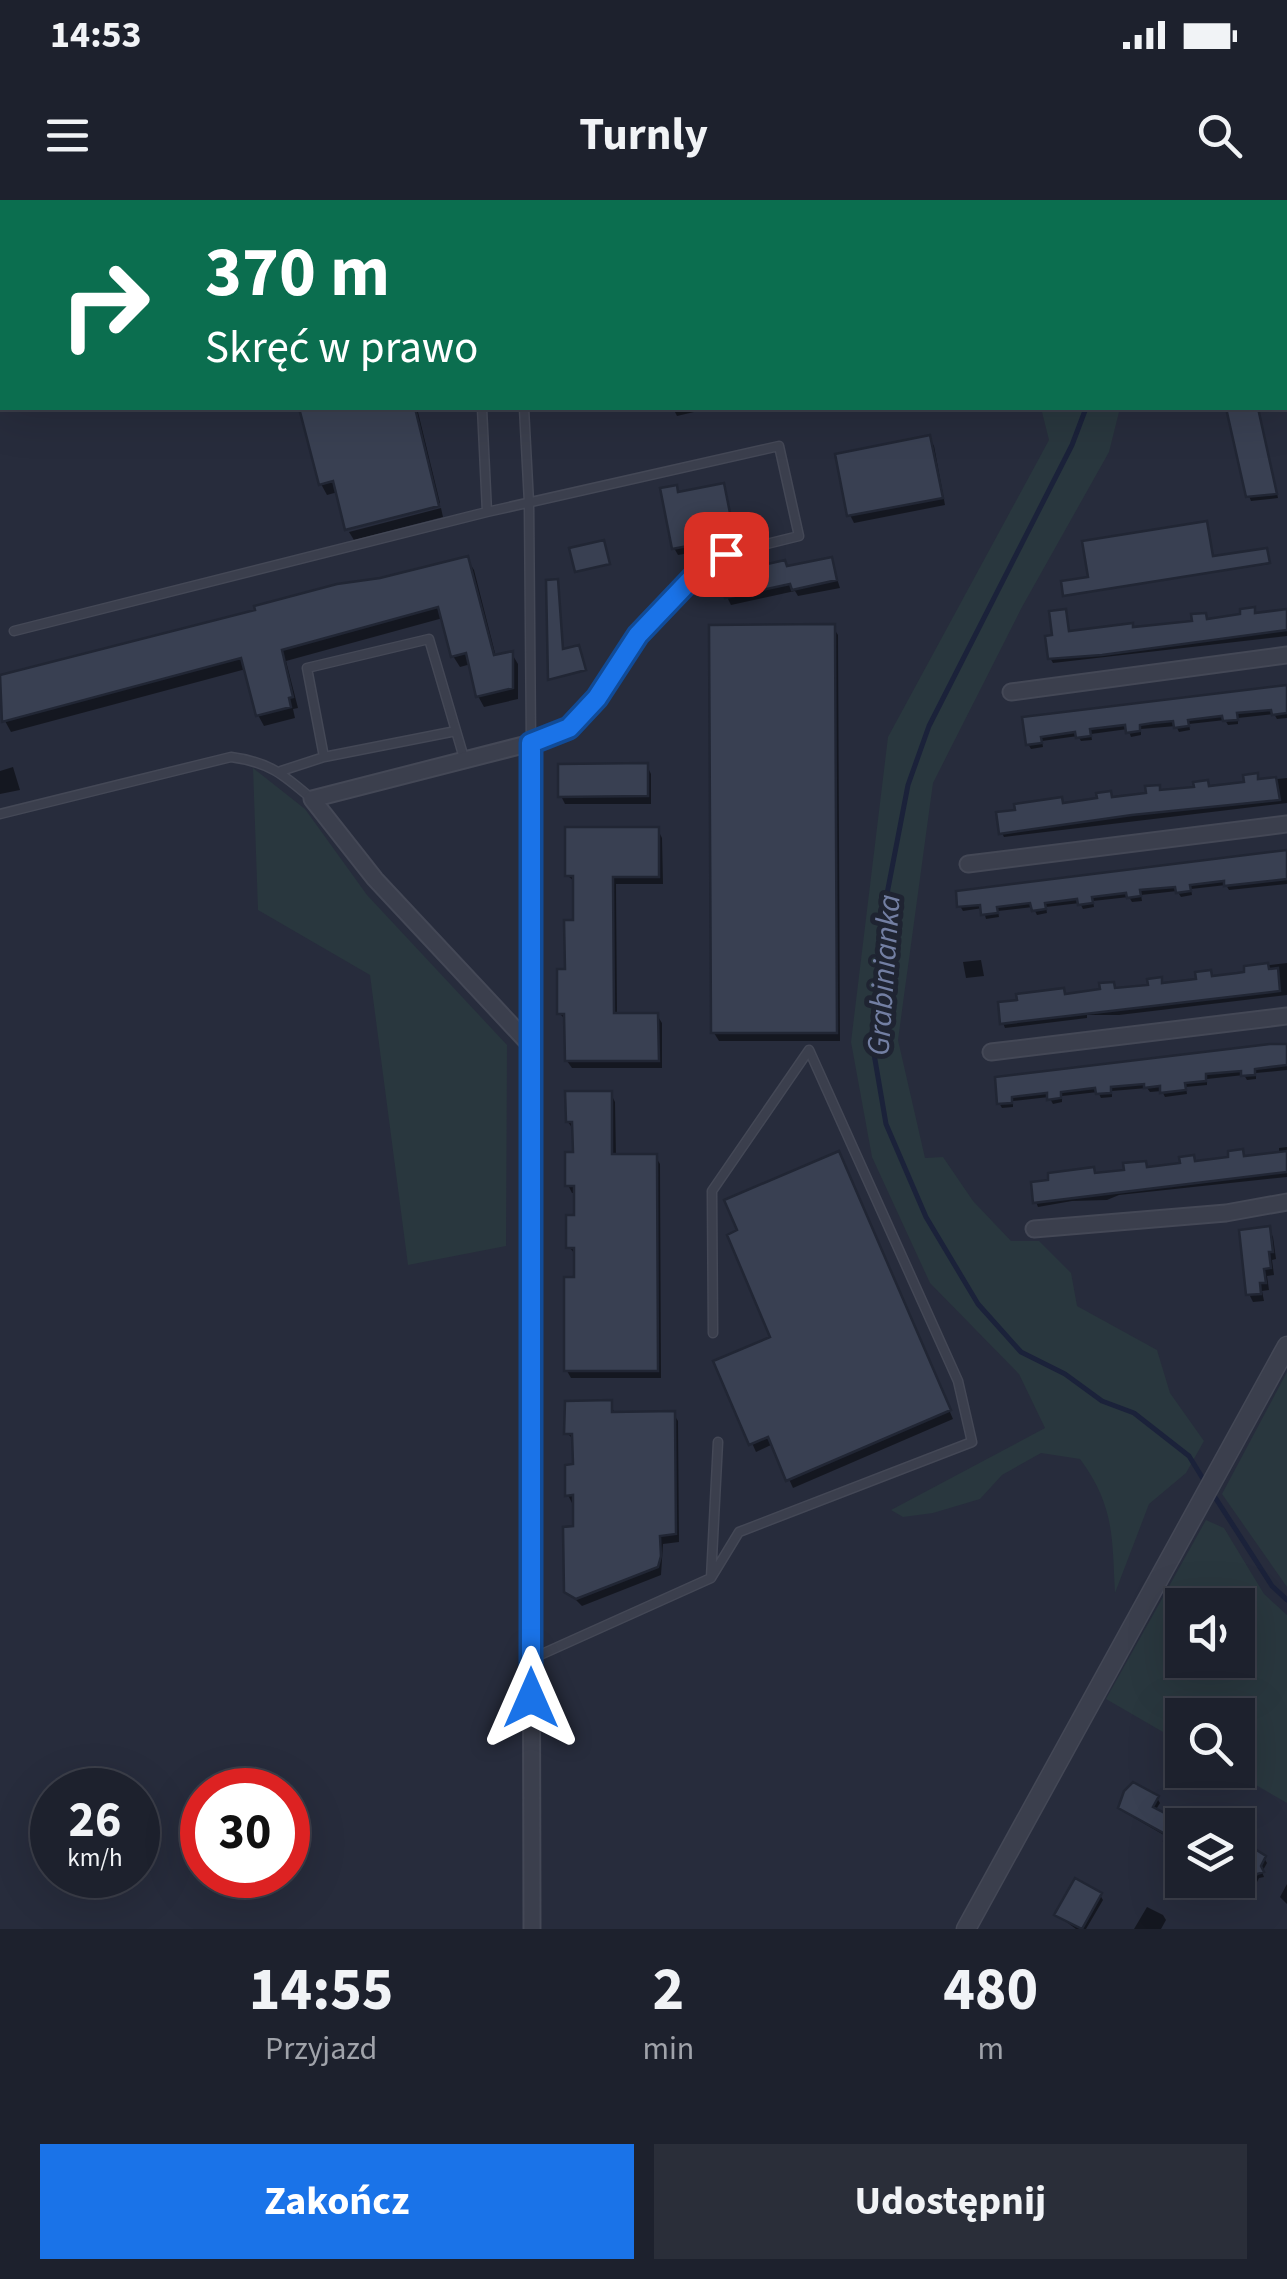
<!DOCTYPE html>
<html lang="pl">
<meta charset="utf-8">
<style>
:root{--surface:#1d212d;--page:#2a2e39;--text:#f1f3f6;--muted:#a0a3aa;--line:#3b3e49;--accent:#1a73e8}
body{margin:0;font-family:"Source Sans 3",sans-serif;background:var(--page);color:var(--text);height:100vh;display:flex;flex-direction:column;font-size:38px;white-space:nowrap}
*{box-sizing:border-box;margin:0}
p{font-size:32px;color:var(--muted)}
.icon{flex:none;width:55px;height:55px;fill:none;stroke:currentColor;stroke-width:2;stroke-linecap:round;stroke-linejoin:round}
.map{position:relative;height:1729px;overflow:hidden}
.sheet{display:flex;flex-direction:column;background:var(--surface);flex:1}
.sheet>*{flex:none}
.top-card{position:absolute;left:0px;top:0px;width:1288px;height:210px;box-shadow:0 10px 40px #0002,0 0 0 2px var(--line);background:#0b6e4f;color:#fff;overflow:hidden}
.buttons{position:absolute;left:1165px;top:1388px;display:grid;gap:20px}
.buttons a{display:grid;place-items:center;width:90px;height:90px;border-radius:0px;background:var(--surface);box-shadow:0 10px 40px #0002,0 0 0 2px var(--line);font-size:50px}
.speed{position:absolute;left:30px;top:1568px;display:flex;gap:20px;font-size:50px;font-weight:700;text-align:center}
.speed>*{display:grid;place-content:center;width:130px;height:130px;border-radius:50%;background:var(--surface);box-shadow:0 10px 40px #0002,0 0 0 2px var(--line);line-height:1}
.speed small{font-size:25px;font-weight:400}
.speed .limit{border:15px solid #d22;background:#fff;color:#111}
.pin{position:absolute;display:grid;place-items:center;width:85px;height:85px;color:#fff;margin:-42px;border-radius:20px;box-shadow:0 5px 15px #0006}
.me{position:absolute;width:110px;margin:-55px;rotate:0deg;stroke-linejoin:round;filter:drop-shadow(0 0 8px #0008)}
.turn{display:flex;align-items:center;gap:35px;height:210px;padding:0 40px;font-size:45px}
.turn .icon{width:130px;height:130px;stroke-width:2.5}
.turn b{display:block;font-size:70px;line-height:85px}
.eta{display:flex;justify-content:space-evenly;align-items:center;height:170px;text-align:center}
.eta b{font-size:60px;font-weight:700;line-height:70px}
.cta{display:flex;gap:20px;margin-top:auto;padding:20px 40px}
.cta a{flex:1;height:115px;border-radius:0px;background:var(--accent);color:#fff;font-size:40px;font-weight:700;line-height:115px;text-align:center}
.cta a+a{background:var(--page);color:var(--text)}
.status{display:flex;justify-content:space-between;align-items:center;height:70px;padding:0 50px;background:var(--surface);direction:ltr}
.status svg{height:28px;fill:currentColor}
header{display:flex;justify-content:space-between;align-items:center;height:130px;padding:0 40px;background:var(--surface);font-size:45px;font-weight:700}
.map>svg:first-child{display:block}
.green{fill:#29373e;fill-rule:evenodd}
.shadow{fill:#0007}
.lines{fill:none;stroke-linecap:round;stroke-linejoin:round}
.stream{stroke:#1b223a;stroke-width:5}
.building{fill:#394052;stroke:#212634;stroke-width:2.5}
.service-casing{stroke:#444856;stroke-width:11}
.minor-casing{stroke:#444856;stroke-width:19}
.tertiary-casing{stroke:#444856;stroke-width:21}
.service{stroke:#3b3f4d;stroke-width:8}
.minor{stroke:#3b3f4d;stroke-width:15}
.tertiary{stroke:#3b3f4d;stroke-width:18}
.route-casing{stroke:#114b97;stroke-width:25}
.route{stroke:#1a73e8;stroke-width:18}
.labels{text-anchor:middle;stroke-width:10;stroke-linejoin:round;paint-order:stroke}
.water-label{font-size:32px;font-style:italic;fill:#737fa3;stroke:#1f2432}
</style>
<div class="status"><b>14:53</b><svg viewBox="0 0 49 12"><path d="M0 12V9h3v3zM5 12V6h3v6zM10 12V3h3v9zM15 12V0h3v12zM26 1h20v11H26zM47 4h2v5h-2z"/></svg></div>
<header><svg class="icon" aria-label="menu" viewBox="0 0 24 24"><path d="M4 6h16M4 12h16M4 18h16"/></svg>Turnly<svg class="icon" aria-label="search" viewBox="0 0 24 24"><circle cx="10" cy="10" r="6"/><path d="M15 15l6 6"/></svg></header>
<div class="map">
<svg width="1287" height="1729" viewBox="0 0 1287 1729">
<rect width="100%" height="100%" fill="#272c3c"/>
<path class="green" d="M1041 208H1120L1109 252 1022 407 933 583 898 840 925 958 943 957 973 1001 1011 1041H1039L1071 1073 1077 1106 1157 1150 1170 1193 1204 1241 1186 1273 1149 1304 1115 1393C1112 1339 1115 1306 1080 1259L1041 1253 1002 1275 980 1299 933 1313 903 1317 891 1310 1045 1228 1019 1174 930 1083 872 957 851 842 888 537 1049 240Z
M253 568 305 609 367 695 507 845 506 1046 408 1065 370 775 258 710Z
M1287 1172V1387L1222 1294Z
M1206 1320 1224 1328 1264 1394 1287 1415V1603L1230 1570H1238V1515H1182V1543L1106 1499ZM1238 1405V1460H1182V1405Z"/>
<path class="shadow" d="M165 0H292L293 2 117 1Z
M845 0H936L937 2H846Z
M1182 0H1211V2H1182Z
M302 208H417L440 303 347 327 338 292 327 295 321 284Z
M673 208H711L677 216Z
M1238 208H1258L1278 298 1251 301 1249 296 1229 211Z
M929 238 934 246 945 305 854 323 850 315 838 256Z
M723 286 734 329 688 337 690 353 678 355 674 348 676 288 679 294Z
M441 308 443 317 354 340 349 332Z
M1266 352 1269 364 1065 395 1213 359Z
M467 359 474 370 496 457 512 454 518 464V499L484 507 478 496 471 464 460 467 453 456 443 418 286 461 298 508 293 509 295 518 264 526 258 515 246 469 11 532 5 521 0 502V477Z
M831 360 840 388 798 396 795 391 731 405 727 397 787 369Z
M1253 410 1256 415 1287 412V436L1053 463 1050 458 1065 411 1070 433 1243 417Z
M833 427 838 435 840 841H719L714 833Z
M1287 487V518L1277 519 1274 514 1238 518V524L1228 525 1225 520 1189 524 1190 530 1179 532 1176 526 1141 529V535L1131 537 1128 529 1091 534 1092 540 1081 541 1078 536 1042 541 1043 547 1031 549 1028 544 1025 519Z
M647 566 651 574V604H565L561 596Z
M13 567 20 590 0 594V571Z
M1256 576 1259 581 1287 578V603L1004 637 1002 633 1064 605 1246 584Z
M658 630 662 638 663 684H616L617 815H657L662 823V868H572L567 861V821L559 813 576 723V683L568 676Z
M1287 653V684L1229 690 1226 685 1191 689 1192 695 1181 697 1177 691 1141 695 1142 701 1132 702 1129 697 1093 701 1094 707 1083 709 1080 703 1046 707 1047 713 1037 715 1033 707 998 711 999 717 986 719 983 708 963 711 960 706Z
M981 760 984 776 966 778 963 762Z
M1287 763V795L1119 815H1087V818L1005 828 1003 823 1066 796 1150 787 1160 780 1164 786 1247 774 1246 768Z
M1287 849V870L1256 873V879L1247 880 1244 875 1207 879V885L1186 887 1187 894 1165 897 1162 891 1150 892 1147 888 1112 891V897L1101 898 1098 892 1062 896V902L1053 904 1049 897 1013 901V907L1002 908 999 903 997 879Z
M611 894 615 902 616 957 655 956 660 964 661 1178H571L567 1171 576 1080V1055L569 1047 576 1017V993H572L568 985 575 955 573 929 568 922Z
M1287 947V977L1119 995 1107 1000 1072 1001 1038 1007 1036 1002 1093 970 1096 975 1127 972 1145 963 1148 969 1279 954V948Z
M843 962 953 1219 793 1288 773 1244 756 1252 716 1162 774 1138Z
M1269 1029 1273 1037 1276 1059 1272 1060 1274 1075 1267 1076 1269 1090 1262 1091 1264 1101 1253 1102 1249 1094Z
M610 1203 615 1214 673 1213 678 1221 679 1342 663 1344 661 1375 582 1406 567 1391 576 1328V1303H572L568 1295 575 1267V1241L567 1233Z
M1157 1598 1160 1603 1155 1611 1182 1625V1653L1170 1646 1169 1638 1124 1612 1121 1608Z
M1264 1658 1267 1663 1262 1672 1264 1677 1259 1678 1255 1686 1238 1677V1659Z
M1287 1684V1704L1280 1697Z
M1100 1695 1103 1700 1086 1729H1076L1057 1715Z
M1147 1707 1163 1715 1166 1720 1161 1729H1134Z"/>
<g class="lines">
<path class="stream" d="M1082 0 1083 2
M1086 208 1072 245 929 526 908 585 886 699 873 848 886 924 926 1017 978 1104 1021 1152 1065 1174 1102 1201 1134 1213 1189 1256 1205 1282
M1211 1291 1272 1386 1287 1400"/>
</g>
<path class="building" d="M299 208H415L439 306 345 330 333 281 319 285Z
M1226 208H1258L1277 294 1246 297Z
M930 235 943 298 847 316 835 254Z
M724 283 732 323 686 331 688 346 672 349 660 288 677 285 678 292Z
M1207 321 1213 356 1267 348 1270 363 1063 396 1061 381 1088 377 1082 341Z
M604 340 610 364 575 372 569 348Z
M468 356 494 455 513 451V488L476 497 466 453 451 457 438 407 282 450 293 497 289 498 291 507 256 516 241 458 2 522 0 475 255 410 254 406 337 384 380 378Z
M832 357 837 380 792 390 790 384 725 398 719 375 785 360 787 366Z
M558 379 563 449 579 445 586 470 548 480 546 380Z
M1255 407V413L1287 409V430L1102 455 1048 459 1045 436 1052 435 1049 411 1066 409 1069 431 1133 423V427L1192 421 1191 414 1206 413 1207 419 1240 414V409Z
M835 424 837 833H711L709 425Z
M1287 485V513L1272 515 1271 510 1237 513 1238 520 1223 521 1222 516 1188 520 1189 526 1174 528 1173 521 1153 523 1140 525V531L1126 533 1125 525 1090 529 1091 536 1076 538 1075 532 1041 537 1042 543 1026 545 1022 517Z
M648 563V596L558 597V564Z
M1258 573V579L1276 577 1280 600 1132 615 999 634 996 612 1015 610 1014 604 1062 597 1063 603 1097 598 1096 593 1111 591 1112 597 1146 593 1145 586 1160 585V590L1194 587 1193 582 1208 580 1209 586 1244 582 1243 575Z
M565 627H659V677H613L614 813H658L659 861H565L564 814H557V769H565L564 720H573V676H565Z
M1287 650V679L1224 686V681L1190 685 1191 691 1176 693 1175 687 1140 690 1141 696 1127 698 1126 693 1092 697 1093 703 1078 705 1077 699 1045 703 1046 709 1032 711 1030 703 997 707 998 713 981 715 980 705 957 707 956 691Z
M1268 763 1269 769 1278 768 1280 791 1000 824 998 802 1017 800 1016 794 1064 788 1065 794 1100 789 1099 783 1114 782 1115 788 1148 785 1147 779 1162 777V783L1196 779 1195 772 1211 770 1212 776 1237 773 1244 772V766Z
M1270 844H1287V865L1255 869V875L1241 876V871L1206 874V881L1185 883 1186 890 1160 893V886L1144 888V884L1111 887V893L1096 894 1095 888 1061 892V898L1047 900V893L1012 897V903L997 904 995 877Z
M565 891H612V954H657L658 1171H564V1077H574V1048H566V1015H574V986H565V952H573L572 922H566Z
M1243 949 1244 956 1287 951V972L1033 1003 1031 982 1048 980V973L1094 967 1095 973 1124 970 1123 963 1146 961 1147 967 1180 963 1179 957 1194 955 1195 961 1228 957V951Z
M839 951 951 1210 786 1281 768 1237 749 1245 713 1161 770 1137 727 1035 737 1030 724 1000Z
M1270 1026 1273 1052H1269L1271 1068 1264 1069 1266 1083H1260L1261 1094 1246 1095 1239 1030Z
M612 1200V1212L675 1211 676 1334 660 1336 661 1356 658 1367 576 1399 564 1392 563 1327 573 1326V1295L565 1296V1265L573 1264 572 1234H564L565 1201Z
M1133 1582 1159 1596 1153 1607 1182 1622V1651L1164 1641 1167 1635 1118 1608 1124 1591Z
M1244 1642 1266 1656 1261 1666 1264 1672 1257 1674 1252 1683 1238 1675V1654Z
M1075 1678 1102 1693 1082 1729 1054 1715Z"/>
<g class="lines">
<g class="service-casing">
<path id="service" d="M473 0V2
M514 0V2
M404 2 413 0
M482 208 487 312 779 246 799 336 726 354 697 373 638 435 597 498 569 528 531 543 529 303 524 208
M14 431 487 312
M456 531 324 557 307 468 429 439 464 558
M281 571 324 557
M0 614 231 557C269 562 283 574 312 599
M711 1378 718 1242
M531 1459 711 1378 739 1332 972 1242 958 1181 809 850 712 991 713 1133"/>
</g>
<g class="minor-casing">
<path id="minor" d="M1011 492 1287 455
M968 664 1287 624
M531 846 375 679 312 599 531 543C531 938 530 1334 532 1729
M991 852 1287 816
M1034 1029 1226 1013 1287 1002"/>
</g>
<g class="tertiary-casing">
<path id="tertiary" d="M1274 0V2
M1285 65 1287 77
M966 1729 1287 1146"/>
</g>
<use href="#service" class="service"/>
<use href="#minor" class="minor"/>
<use href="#tertiary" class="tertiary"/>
</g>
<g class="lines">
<g class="route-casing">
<path id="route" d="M531 1498V543L569 528 597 498 638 435 697 373 726 354"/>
</g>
<use href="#route" class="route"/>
</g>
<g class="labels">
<g class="water-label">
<text transform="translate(883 775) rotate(-86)" y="11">Grabinianka</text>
</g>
</g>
</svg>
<div class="buttons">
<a><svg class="icon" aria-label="sound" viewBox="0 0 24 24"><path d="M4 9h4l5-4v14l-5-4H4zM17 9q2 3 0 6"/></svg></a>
<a><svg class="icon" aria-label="search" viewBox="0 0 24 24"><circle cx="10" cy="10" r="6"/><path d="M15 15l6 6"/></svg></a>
<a><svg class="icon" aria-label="layers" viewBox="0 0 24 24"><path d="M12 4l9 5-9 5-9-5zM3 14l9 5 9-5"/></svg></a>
</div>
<div class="speed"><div>26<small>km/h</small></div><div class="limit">30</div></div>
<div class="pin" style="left:726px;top:354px;background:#d93025"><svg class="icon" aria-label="arrive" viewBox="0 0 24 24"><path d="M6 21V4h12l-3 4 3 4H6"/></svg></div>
<svg class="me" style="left:531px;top:1498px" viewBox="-20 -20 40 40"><path d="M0-17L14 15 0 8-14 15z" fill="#1a73e8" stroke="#fff" stroke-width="4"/></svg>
<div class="top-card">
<div class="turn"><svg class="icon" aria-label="right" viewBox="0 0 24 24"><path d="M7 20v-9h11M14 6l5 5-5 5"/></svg><div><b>370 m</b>Skręć w prawo</div></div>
</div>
</div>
<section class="sheet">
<div class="eta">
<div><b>14:55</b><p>Przyjazd</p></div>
<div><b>2</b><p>min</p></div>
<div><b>480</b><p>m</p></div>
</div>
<div class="cta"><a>Zakończ</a><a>Udostępnij</a></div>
</section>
